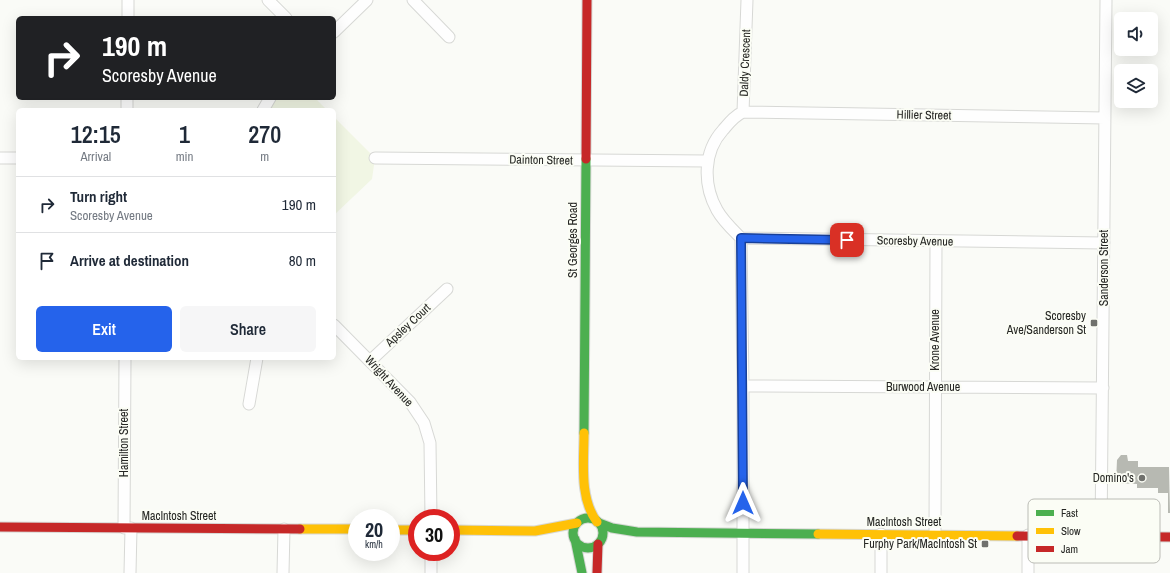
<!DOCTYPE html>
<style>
:root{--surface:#fff;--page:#f6f6f7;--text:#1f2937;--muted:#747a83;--line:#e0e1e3;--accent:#2563eb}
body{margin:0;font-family:"Archivo Narrow",sans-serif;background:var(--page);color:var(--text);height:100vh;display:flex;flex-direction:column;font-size:15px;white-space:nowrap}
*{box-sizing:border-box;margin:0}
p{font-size:13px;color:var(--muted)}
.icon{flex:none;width:22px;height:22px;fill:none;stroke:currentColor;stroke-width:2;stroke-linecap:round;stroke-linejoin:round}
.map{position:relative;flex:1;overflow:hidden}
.details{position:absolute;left:16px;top:108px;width:320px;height:252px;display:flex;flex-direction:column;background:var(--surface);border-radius:6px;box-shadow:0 4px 16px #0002}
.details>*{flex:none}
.hud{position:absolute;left:16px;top:16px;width:320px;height:84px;border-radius:6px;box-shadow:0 4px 16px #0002;background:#202124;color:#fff;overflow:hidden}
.fabs{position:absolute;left:1114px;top:12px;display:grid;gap:8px}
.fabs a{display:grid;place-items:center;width:44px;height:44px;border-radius:6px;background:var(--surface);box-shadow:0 4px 16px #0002;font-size:20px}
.speed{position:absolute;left:348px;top:509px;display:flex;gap:8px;font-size:20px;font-weight:700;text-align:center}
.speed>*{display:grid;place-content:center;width:52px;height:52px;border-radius:50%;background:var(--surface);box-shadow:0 4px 16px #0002;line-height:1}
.speed small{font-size:10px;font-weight:400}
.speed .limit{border:6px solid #d22;background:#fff;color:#111}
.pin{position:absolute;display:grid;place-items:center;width:34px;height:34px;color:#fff;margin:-17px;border-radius:8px;box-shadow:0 2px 6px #0006}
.me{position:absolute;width:44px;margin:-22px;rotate:0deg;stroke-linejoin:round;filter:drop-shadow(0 0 3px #0008)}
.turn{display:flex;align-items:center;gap:14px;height:84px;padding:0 20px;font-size:18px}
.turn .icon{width:52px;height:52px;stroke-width:2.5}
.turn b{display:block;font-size:28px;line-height:34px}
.eta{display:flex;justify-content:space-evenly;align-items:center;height:68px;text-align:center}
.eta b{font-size:24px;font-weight:600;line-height:28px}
.cta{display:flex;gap:8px;margin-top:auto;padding:8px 20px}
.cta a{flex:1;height:46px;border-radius:6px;background:var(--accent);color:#fff;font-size:16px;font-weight:600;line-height:46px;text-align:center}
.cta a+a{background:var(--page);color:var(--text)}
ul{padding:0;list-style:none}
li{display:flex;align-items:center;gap:12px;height:56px;padding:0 20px;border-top:1px solid var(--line)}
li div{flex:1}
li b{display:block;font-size:15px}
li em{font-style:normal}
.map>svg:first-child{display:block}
.green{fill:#f1f6e4}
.building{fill:#b7b9b2}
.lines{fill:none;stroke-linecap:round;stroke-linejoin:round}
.street-casing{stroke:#d7d8d5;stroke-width:13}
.fast-casing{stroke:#d7d8d5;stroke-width:11}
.slow-casing{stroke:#d7d8d5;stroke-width:11}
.jam-casing{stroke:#d7d8d5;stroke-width:11}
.street{stroke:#fefefe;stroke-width:11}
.fast{stroke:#4caf50;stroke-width:9}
.slow{stroke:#ffc107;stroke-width:9}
.jam{stroke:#c62828;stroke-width:9}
.route-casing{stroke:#184099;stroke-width:10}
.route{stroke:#2563eb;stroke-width:7}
.poi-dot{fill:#70716d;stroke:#fbfdf5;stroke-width:1.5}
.labels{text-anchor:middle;stroke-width:4;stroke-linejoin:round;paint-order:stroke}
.street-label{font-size:12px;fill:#252623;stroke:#fbfdf5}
.poi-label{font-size:12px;fill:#252623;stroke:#fbfdf5;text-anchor:end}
.key{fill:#fbfdf5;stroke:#bbbcb6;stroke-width:1}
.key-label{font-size:11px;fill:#252623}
</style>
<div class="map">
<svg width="1170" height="573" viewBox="0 0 1170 573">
<rect width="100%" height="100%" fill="#fafbf7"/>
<path class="green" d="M276 98H315L327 110H268Z
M334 117 375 158 372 179 334 215Z"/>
<path class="building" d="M1121 455H1127L1128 461H1138V467H1169L1170 513H1168V493H1158V488H1137V484L1116 483 1117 460Z"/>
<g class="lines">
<g class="street-casing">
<path id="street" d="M268 0 286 18
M413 0 449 37
M747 0 743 112C734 116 729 123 723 130 703 152 703 185 717 210 723 221 733 230 741 238L1104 243
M128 18V0
M334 32 367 0
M127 110V98
M263 110 270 98
M743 112 1105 118
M0 158H18
M375 158 707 161
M741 238 743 386V573
M334 325 410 402 424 423 430 443 431 518
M370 361 447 289
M743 386 1103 388
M249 404 257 358
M124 528 125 358
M935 535 936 241
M1101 536 1106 0
M130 573 131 528
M283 573 284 529
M431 573V552
M881 573V534
M1028 573V535"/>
</g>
<g class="fast-casing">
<path id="fast" d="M584 433 586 159
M573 533a15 15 0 1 1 30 0a15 15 0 1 1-30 0Z
M599 523 612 528 637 532 818 534
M575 539 582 573"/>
</g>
<g class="slow-casing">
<path id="slow" d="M584 433C584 462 579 498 597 522
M300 529H357
M391 530H417
M451 530 535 531 577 523
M818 534 1017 536"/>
</g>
<g class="jam-casing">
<path id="jam" d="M586 159 587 0
M0 527 300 529
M1017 536 1170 537
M597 573 598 544"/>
</g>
<use href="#street" class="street"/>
<use href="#fast" class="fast"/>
<use href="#slow" class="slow"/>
<use href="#jam" class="jam"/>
</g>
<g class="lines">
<g class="route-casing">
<path id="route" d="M743 503 741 238 847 240"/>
</g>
<use href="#route" class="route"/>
</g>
<g class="poi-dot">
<rect x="1090" y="319" width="8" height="8" rx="2"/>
<circle cx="1142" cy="478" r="4"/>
<rect x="981" y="540" width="8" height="8" rx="2"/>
</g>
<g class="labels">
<g class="street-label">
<text transform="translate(745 63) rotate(-88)" y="4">Daldy Crescent</text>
<text transform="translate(924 115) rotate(1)" y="4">Hillier Street</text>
<text transform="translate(541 160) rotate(1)" y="4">Dainton Street</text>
<text transform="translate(573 240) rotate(-90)" y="4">St Georges Road</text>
<text transform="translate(915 241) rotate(1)" y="4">Scoresby Avenue</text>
<text transform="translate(1104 268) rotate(-90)" y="4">Sanderson Street</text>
<text transform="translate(408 325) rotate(-43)" y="4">Apsley Court</text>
<text transform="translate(935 340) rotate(-90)" y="4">Krone Avenue</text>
<text transform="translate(389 381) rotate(47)" y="4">Wright Avenue</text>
<text x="923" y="391">Burwood Avenue</text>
<text transform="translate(124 443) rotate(-90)" y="4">Hamilton Street</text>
<text x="179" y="520">MacIntosh Street</text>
<text x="904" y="526">MacIntosh Street</text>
</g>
<g class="poi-label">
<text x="1086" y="320">Scoresby<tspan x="1086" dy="14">Ave/Sanderson St</tspan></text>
<text x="1134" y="482">Domino's</text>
<text x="977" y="548">Furphy Park/MacIntosh St</text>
</g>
</g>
<rect x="1028" y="499" width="132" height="64" rx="6" class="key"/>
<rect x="1036" y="510" width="18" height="6" fill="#4caf50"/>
<rect x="1036" y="528" width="18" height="6" fill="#ffc107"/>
<rect x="1036" y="546" width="18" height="6" fill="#c62828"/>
<g class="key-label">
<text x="1061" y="517">Fast</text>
<text x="1061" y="535">Slow</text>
<text x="1061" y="553">Jam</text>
</g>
</svg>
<div class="fabs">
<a><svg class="icon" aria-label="sound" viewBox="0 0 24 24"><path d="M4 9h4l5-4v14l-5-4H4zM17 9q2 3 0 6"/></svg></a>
<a><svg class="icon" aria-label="layers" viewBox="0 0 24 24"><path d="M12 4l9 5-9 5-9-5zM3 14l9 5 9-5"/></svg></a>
</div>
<div class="speed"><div>20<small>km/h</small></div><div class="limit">30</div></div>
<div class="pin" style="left:847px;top:240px;background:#d93025"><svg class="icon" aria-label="arrive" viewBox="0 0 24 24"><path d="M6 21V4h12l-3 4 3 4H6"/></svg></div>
<svg class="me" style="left:743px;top:503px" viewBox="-20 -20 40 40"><path d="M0-17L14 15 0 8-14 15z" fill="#2563eb" stroke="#fff" stroke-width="4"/></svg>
<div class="hud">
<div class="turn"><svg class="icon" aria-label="right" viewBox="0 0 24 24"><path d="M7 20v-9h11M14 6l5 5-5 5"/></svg><div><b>190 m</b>Scoresby Avenue</div></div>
</div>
<section class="details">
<div class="eta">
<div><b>12:15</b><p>Arrival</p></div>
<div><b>1</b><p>min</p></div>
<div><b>270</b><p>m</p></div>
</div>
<ul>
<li><svg class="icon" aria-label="right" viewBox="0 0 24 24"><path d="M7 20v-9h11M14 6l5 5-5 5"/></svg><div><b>Turn right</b><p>Scoresby Avenue</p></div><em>190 m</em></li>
<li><svg class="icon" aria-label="arrive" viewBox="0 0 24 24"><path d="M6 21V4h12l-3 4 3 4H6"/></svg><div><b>Arrive at destination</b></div><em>80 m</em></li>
</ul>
<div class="cta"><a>Exit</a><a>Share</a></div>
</section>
</div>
